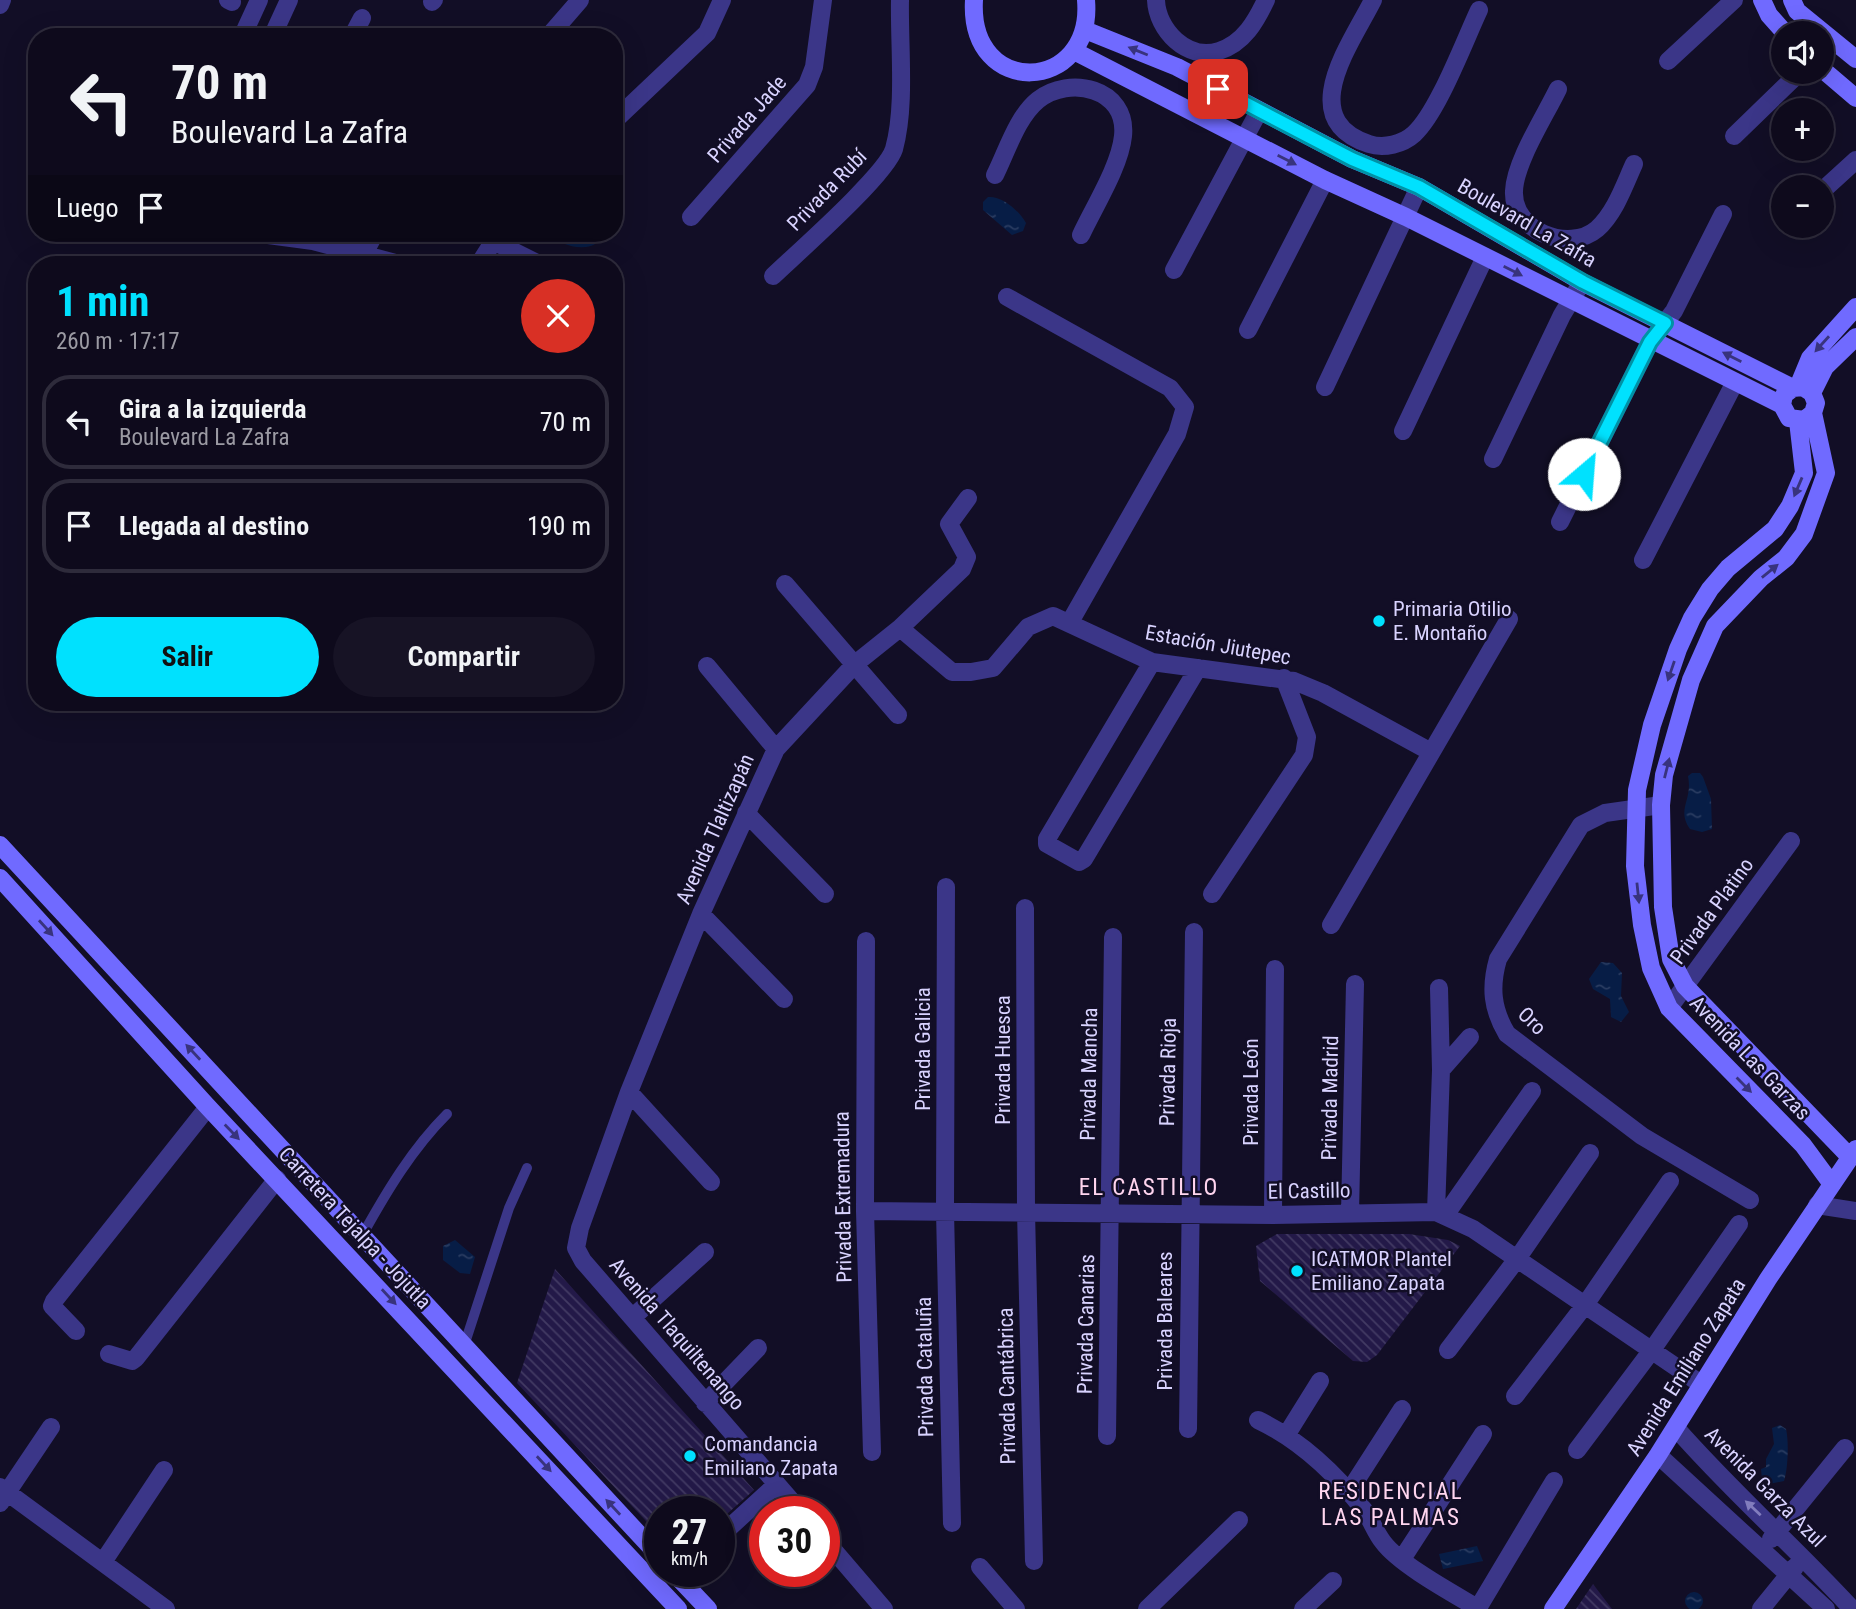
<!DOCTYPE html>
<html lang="es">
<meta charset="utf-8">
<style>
:root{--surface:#0e0a1c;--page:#171325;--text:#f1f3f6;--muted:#9b9aa3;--line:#2e2b3b;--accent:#00e1fe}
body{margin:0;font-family:"Roboto Condensed",sans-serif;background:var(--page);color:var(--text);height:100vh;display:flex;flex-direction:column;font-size:26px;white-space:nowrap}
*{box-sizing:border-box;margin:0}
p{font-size:23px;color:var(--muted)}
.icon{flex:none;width:38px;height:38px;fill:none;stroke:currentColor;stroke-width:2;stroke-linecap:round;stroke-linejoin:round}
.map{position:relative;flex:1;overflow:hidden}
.drawer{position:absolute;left:28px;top:256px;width:595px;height:455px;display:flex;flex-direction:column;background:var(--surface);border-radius:28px;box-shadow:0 7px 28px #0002,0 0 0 2px var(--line)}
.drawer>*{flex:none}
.guide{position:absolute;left:28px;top:28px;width:595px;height:214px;border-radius:28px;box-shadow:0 7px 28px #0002,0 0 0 2px var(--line);background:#0e0a1c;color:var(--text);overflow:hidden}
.fabs{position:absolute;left:1771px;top:21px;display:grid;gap:14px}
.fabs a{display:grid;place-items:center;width:63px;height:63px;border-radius:50%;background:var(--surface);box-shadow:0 7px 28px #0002,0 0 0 2px var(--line);font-size:35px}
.speed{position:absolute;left:644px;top:1496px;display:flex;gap:14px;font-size:35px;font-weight:700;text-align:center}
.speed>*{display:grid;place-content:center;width:91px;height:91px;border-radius:50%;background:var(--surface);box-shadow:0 7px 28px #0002,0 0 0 2px var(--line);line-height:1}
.speed small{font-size:18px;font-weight:400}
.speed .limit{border:10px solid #d22;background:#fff;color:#111}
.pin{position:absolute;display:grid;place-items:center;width:60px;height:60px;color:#fff;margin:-30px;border-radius:14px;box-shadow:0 4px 10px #0006}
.me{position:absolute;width:77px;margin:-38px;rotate:27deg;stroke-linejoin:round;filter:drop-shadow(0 0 5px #0008)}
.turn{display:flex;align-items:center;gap:24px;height:147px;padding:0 28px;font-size:32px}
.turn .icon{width:91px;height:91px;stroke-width:2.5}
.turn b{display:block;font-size:49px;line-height:60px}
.then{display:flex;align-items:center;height:66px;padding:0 28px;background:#0003;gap:14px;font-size:26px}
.round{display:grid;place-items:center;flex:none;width:74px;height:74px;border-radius:37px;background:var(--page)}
.headline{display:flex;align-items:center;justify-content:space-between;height:119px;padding:0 28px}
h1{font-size:42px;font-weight:700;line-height:52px;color:var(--accent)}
.button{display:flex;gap:14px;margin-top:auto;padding:14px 28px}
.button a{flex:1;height:80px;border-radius:42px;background:var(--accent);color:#111;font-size:28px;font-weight:700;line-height:80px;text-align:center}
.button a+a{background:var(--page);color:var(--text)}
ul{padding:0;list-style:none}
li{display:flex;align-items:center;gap:21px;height:94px;margin:0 14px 10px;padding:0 14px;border:4px solid var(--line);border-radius:28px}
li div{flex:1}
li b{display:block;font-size:26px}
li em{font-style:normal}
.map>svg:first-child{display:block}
.water{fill:url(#water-ripples)}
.building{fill:url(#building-back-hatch)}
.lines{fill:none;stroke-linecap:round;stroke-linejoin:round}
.lane{stroke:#3b3688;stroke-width:10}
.street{stroke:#3b3688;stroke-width:18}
.secondary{stroke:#706aff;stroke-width:18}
.oneway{fill:#38337d}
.oneway2{fill:#827dbe}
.route-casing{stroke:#0092a5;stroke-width:18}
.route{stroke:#00e1fe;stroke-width:12}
.poi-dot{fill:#00e1fe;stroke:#120e26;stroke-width:2.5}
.labels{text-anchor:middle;stroke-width:5;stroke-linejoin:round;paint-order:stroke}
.street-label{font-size:21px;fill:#d9d3ff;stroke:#120e26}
.poi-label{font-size:21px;fill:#d9d3ff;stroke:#120e26;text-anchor:start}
.neighbourhood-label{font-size:23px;letter-spacing:2px;fill:#ffd5ef;stroke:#120e26}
</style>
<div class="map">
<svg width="1856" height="1609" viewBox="0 0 1856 1609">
<defs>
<pattern id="water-ripples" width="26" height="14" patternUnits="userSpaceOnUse" patternTransform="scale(1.75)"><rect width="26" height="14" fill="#071d46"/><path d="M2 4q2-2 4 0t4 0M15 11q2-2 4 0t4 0" fill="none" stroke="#2b3d62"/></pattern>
<pattern id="building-back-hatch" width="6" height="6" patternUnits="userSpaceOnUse" patternTransform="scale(1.75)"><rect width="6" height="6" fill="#231948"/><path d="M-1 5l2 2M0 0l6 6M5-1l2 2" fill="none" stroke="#423a63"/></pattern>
</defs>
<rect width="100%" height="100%" fill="#120e26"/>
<path class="water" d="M988 197C1003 196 1019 211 1026 223L1023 231 1012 235 983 210V202Z
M548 233H601L595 244C582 252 557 244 548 233Z
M1692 773H1700L1703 777 1711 799 1712 829 1702 832 1690 829C1676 809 1693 801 1688 776Z
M1601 962 1613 963 1622 973 1621 996 1629 1012 1621 1022 1611 1017 1610 999 1593 989 1589 979Z
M455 1240 475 1257 470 1274 460 1273 443 1260V1246Z
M1780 1425 1786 1429C1789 1441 1788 1469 1784 1481L1769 1484 1762 1479 1761 1469 1766 1467V1459L1774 1444 1772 1428Z
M1477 1546 1483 1561 1443 1569 1439 1554Z
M1685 1601a9 9 0 1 1 18 0a9 9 0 1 1-18 0Z"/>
<path class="building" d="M1277 1234H1409L1448 1240 1460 1246 1377 1355 1367 1362 1353 1361 1260 1281 1256 1246Z
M555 1269 754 1490 719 1521V1512H660V1536L517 1383Z
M1593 1584 1612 1609H1576Z"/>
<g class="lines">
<path class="lane" d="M363 1234C387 1191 412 1149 447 1114
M464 1346 509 1208 527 1168"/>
<path class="street" d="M228 0 232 2
M1156 0C1157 30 1187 61 1219 51 1244 43 1256 21 1266 0
M1373 0C1351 44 1294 119 1369 144 1384 149 1403 144 1414 134 1438 112 1464 42 1479 10
M432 2 434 0
M0 5 2 0
M242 37 259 0
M272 37 289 0
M352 37 362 18
M548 37 580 0
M1668 61 1734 0
M1558 89C1545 116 1515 162 1514 191 1512 231 1569 253 1597 229 1615 213 1624 186 1634 164
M614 121 707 33 722 0
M1734 136 1800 72
M995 175C1007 151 1017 117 1038 100 1069 75 1128 88 1123 136 1120 166 1094 207 1081 235
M1822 191 1856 160
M691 217 807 85 814 67 823 0
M253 233 313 241 399 264
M495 242 539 264
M364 254 375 233
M479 264 499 233
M1174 270 1259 111
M773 276C797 253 886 175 894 149 906 106 899 46 900 0
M1007 297 1170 388 1185 407 1177 434 1070 622
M1248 330 1325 180
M1325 387 1419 187
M1403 431 1485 257
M1493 459 1562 315 1582 282
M1560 522 1650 342 1674 311 1723 214
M1643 560 1735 382
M785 584 898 715
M900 628 952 672H971L993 668 1028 627 1053 616 1152 662 1294 681 1323 693 1431 752
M1152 662 1047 839V844L1079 862 1084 859 1198 668
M707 666 776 749
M1661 805 1605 813 1581 825 1498 959C1490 987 1492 1009 1507 1034L1642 1136 1750 1200
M746 813 825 894
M946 887 945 1211 952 1523
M1212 894 1304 755 1307 737 1284 678
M1025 908 1026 1211 1034 1561
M701 914 784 999
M1331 925 1509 619
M866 941 865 1211 872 1452
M1669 1008 1791 841
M1441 1070 1470 1037
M629 1092 711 1182
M1817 1205 1856 1211
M865 1211 1273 1215 1436 1212 1473 1229 1701 1384
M1436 1212 1441 1070 1439 988
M1350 1213 1355 984
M1446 1214 1532 1091
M1273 1215 1275 969
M633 1317 705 1252
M76 1331 52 1306 54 1301 208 1107
M1448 1350 1517 1259 1590 1153
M109 1354 132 1361 136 1358 277 1179
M1515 1396 1585 1305 1670 1181
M705 1403 758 1348
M1258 1420C1300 1440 1335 1473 1364 1510 1371 1519 1375 1532 1383 1542 1400 1565 1454 1594 1479 1609
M1676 1428C1731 1491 1795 1547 1852 1609
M1188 1429 1194 932
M1287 1434 1320 1381
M1107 1436 1113 937
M1577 1450 1652 1350 1739 1224
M1658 1455 1826 1609
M0 1487 166 1609
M1348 1493 1402 1409
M0 1503 51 1427
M801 1512 583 1261 576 1248 580 1228 629 1092 701 914 776 749 855 664 900 628 962 569 967 557 949 524 968 498
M719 1537 777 1484
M824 1539 884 1609
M1771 1539 1845 1448
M1402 1559 1483 1434
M103 1562 164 1470
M980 1567 1016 1609
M1478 1608 1554 1481
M1147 1609 1239 1520
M1303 1609 1333 1581
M1761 1609 1795 1567"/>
<path class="secondary" d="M974 0C968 99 1094 94 1086 0
M1762 0 1769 15 1785 33
M1792 0 1797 11 1856 59
M1085 30 1177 67 1352 159 1419 187 1582 282 1793 388
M1074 51 1325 180 1406 217 1782 405
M1822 69 1856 98
M1798 387 1810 358 1856 307
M1812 393 1825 367 1856 337
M1813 413 1804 420 1789 418 1782 405 1784 395 1793 388 1803 387 1812 393 1816 403 1813 413 1826 473 1804 534 1786 558 1761 578 1715 626 1691 680 1664 775 1661 805 1663 907 1671 959 1685 986 1850 1157
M1798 421 1804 473 1790 506 1775 529 1728 568 1710 589 1692 618 1678 649 1652 725 1637 790 1635 866 1642 925 1651 968 1669 1008 1803 1145 1831 1183
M0 845 660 1557
M0 878 208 1107 678 1609
M673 1572 708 1609
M1553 1609 1658 1455 1768 1279 1856 1149"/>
</g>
<defs><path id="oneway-solid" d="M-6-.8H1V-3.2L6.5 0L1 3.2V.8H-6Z" transform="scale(1.75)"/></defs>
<g class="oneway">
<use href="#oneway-solid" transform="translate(1138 51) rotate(-158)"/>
<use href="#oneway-solid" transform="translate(1287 160) rotate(27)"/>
<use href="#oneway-solid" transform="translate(1513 271) rotate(27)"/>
<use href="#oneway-solid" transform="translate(1822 344) rotate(132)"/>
<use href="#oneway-solid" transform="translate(1732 357) rotate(-153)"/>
<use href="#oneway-solid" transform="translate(1798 487) rotate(113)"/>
<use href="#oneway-solid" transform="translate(1770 571) rotate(-39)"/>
<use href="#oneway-solid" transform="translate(1671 671) rotate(109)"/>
<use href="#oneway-solid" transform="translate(1667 768) rotate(-76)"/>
<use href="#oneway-solid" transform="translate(1638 893) rotate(84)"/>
<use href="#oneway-solid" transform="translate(46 928) rotate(48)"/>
<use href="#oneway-solid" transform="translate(193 1052) rotate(-133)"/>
<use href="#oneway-solid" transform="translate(1744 1085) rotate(45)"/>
<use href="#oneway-solid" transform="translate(232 1132) rotate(46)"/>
<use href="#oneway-solid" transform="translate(389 1297) rotate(47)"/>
<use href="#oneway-solid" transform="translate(544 1464) rotate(47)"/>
<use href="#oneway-solid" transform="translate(613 1507) rotate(-133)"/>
</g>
<use class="oneway2" href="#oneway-solid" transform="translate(1753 1508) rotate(-137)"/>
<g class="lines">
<g class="route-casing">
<path id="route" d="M1218 89 1352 159 1419 187 1583 282 1665 323 1650 342 1584 474"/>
</g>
<use href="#route" class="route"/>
</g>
<g class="poi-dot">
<circle cx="1379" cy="621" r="7"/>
<circle cx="1297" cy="1271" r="7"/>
<circle cx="690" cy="1456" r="7"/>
</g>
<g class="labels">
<g class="street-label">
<text transform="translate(747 119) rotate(-49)" y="7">Privada Jade</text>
<text transform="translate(827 190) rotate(-46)" y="7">Privada Rubí</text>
<text transform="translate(1527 223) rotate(30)" y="7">Boulevard La Zafra</text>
<text transform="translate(1218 645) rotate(10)" y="7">Estación Jiutepec</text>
<text transform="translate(715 829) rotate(-66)" y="7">Avenida Tlaltizapán</text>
<text transform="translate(1712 911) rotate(-54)" y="7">Privada Platino</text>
<text transform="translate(1532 1021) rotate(44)" y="7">Oro</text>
<text transform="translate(923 1049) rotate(-90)" y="7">Privada Galicia</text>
<text transform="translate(1750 1058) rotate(46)" y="7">Avenida Las Garzas</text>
<text transform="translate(1003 1060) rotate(-90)" y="7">Privada Huesca</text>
<text transform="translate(1168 1072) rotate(-89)" y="7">Privada Rioja</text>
<text transform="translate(1089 1074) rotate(-89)" y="7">Privada Mancha</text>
<text transform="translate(1251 1092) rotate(-90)" y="7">Privada León</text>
<text transform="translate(1330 1098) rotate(-89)" y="7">Privada Madrid</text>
<text transform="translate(1309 1191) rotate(-1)" y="7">El Castillo</text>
<text transform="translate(843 1197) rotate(-91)" y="7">Privada Extremadura</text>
<text transform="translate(355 1228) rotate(47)" y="7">Carretera Tejalpa - Jojutla</text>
<text transform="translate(1165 1321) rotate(-90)" y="7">Privada Baleares</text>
<text transform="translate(1086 1324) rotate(-89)" y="7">Privada Canarias</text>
<text transform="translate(677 1334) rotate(49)" y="7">Avenida Tlaquiltenango</text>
<text transform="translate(925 1367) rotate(-91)" y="7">Privada Cataluña</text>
<text transform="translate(1686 1367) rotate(-58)" y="7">Avenida Emiliano Zapata</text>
<text transform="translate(1007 1386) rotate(-91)" y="7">Privada Cantábrica</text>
<text transform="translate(1765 1487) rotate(45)" y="7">Avenida Garza Azul</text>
</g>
<g class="poi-label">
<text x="1393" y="616">Primaria Otilio<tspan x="1393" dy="24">E. Montaño</tspan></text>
<text x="1311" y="1266">ICATMOR Plantel<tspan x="1311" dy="24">Emiliano Zapata</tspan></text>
<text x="704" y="1451">Comandancia<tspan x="704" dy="24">Emiliano Zapata</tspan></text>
</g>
<g class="neighbourhood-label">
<text x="1149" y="1195">EL CASTILLO</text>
<text x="1391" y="1499">RESIDENCIAL<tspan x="1391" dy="26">LAS PALMAS</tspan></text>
</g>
</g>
</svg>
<div class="fabs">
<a><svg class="icon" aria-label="sound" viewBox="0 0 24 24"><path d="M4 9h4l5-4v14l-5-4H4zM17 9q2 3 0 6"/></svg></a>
<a>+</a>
<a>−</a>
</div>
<div class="speed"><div>27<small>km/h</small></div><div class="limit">30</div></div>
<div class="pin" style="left:1218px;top:89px;background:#d93025"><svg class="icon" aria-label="arrive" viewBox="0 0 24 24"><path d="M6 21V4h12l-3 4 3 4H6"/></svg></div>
<svg class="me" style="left:1584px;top:474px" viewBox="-20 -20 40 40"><circle r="19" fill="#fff"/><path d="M0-13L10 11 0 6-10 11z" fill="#00e1fe"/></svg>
<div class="guide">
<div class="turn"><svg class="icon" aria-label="left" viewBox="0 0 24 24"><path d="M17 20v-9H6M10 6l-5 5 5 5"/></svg><div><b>70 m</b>Boulevard La Zafra</div></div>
<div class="then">Luego<svg class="icon" aria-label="arrive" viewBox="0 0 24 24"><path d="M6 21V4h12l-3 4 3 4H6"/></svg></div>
</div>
<section class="drawer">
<div class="headline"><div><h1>1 min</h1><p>260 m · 17:17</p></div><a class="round" style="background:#d93025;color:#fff"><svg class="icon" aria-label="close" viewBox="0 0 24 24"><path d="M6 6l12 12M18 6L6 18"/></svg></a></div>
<ul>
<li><svg class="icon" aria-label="left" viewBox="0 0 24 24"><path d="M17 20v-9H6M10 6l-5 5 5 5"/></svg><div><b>Gira a la izquierda</b><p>Boulevard La Zafra</p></div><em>70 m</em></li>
<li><svg class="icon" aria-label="arrive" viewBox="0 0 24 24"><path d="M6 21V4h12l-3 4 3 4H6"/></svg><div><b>Llegada al destino</b></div><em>190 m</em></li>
</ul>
<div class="button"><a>Salir</a><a>Compartir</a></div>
</section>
</div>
